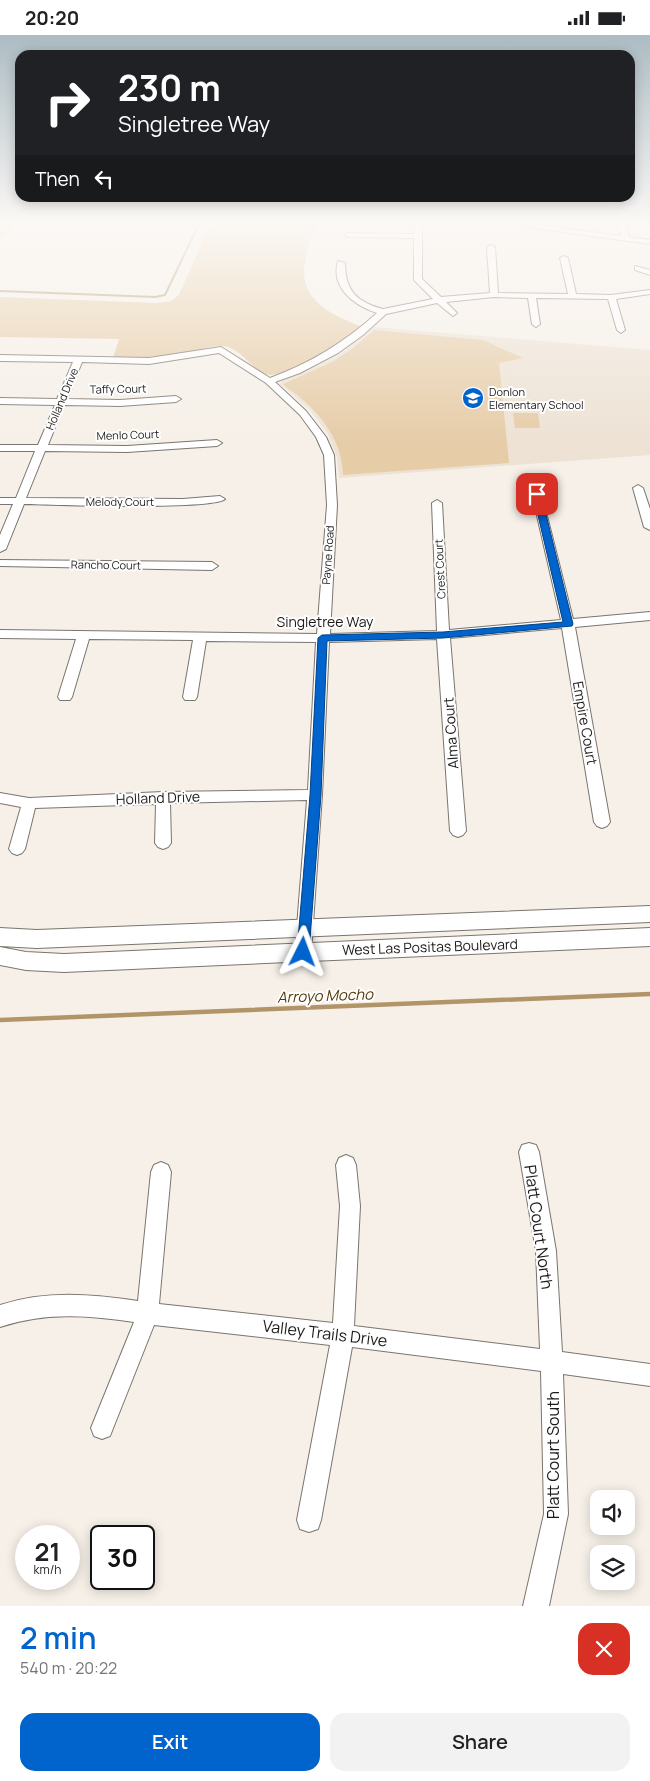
<!DOCTYPE html>
<meta charset="utf-8">
<style>
:root{--surface:#fff;--page:#f2f2f2;--text:#202124;--muted:#757577;--accent:#0064cc}
body{margin:0;font-family:Manrope,sans-serif;background:var(--page);color:var(--text);height:100vh;display:flex;flex-direction:column;font-size:19px;white-space:nowrap}
*{box-sizing:border-box;margin:0}
p{font-size:16px;color:var(--muted)}
.icon{flex:none;width:28px;height:28px;fill:none;stroke:currentColor;stroke-width:2;stroke-linecap:round;stroke-linejoin:round}
.map{position:relative;height:1571px;overflow:hidden}
.details{display:flex;flex-direction:column;background:var(--surface);flex:1}
.details>*{flex:none}
.top-card{position:absolute;left:15px;top:15px;width:620px;height:152px;border-radius:15px;box-shadow:0 2px 12px #0003;background:#202124;color:#fff;overflow:hidden}
.tools{position:absolute;left:590px;top:1455px;display:grid;gap:10px}
.tools a{display:grid;place-items:center;width:45px;height:45px;border-radius:10px;background:var(--surface);box-shadow:0 2px 12px #0003;font-size:25px}
.speed{position:absolute;left:15px;top:1490px;display:flex;gap:10px;font-size:25px;font-weight:700;text-align:center}
.speed>*{display:grid;place-content:center;width:65px;height:65px;border-radius:50%;background:var(--surface);box-shadow:0 2px 12px #0003;line-height:1}
.speed small{font-size:12px;font-weight:400}
.speed .limit{border:2px solid #111;border-radius:8px;background:#fff;color:#111}
.pin{position:absolute;display:grid;place-items:center;width:42px;height:42px;color:#fff;margin:-21px;border-radius:10px;box-shadow:0 2px 8px #0006}
.me{position:absolute;width:55px;margin:-28px;rotate:3deg;stroke-linejoin:round;filter:drop-shadow(0 0 4px #0008)}
.turn{display:flex;align-items:center;gap:18px;height:105px;padding:0 20px;font-size:22px}
.turn .icon{width:65px;height:65px;stroke-width:2.5}
.turn b{display:block;font-size:35px;line-height:42px}
.then{display:flex;align-items:center;height:48px;padding:0 20px;background:#0003;gap:10px;font-size:19px}
.round{display:grid;place-items:center;flex:none;width:52px;height:52px;border-radius:15px;background:var(--page)}
.overview{display:flex;align-items:center;justify-content:space-between;height:85px;padding:0 20px}
h1{font-size:30px;font-weight:600;line-height:38px;color:var(--accent)}
.button{display:flex;gap:10px;margin-top:auto;padding:10px 20px}
.button a{flex:1;height:58px;border-radius:15px;background:var(--accent);color:#fff;font-size:20px;font-weight:600;line-height:58px;text-align:center}
.button a+a{background:var(--page);color:var(--text)}
.status{display:flex;justify-content:space-between;align-items:center;height:35px;padding:0 25px;background:var(--surface);direction:ltr}
.status svg{height:14px;fill:currentColor}
.map>svg:first-child{display:block}
.built{fill:#ede2d4}
.green{fill:#e6cca7}
.lines{fill:none;stroke-linecap:round;stroke-linejoin:round}
.stream-far1{stroke:#b29469;stroke-width:2}
.stream{stroke:#b29469;stroke-width:4.5}
.river{fill:#f3c98c;fill-rule:evenodd}
.minor-casing{stroke:#7a756e;stroke-width:2}
.major-casing{stroke:#7a756e;stroke-width:2}
.minor{fill:#fff;fill-rule:evenodd}
.major{fill:#fff;fill-rule:evenodd}
.route{fill:#0064cc;stroke:#004185}
.labels{text-anchor:middle;stroke-width:4;stroke-linejoin:round;paint-order:stroke}
.far-street-label{font-size:11px;fill:#1c1a18;stroke:#fefefe}
.far-poi-label{font-size:11px;fill:#1c1a18;stroke:#fefefe;text-anchor:start}
.street-label{font-size:14px;fill:#1c1a18;stroke:#fefefe}
.water-label{font-size:15px;font-style:italic;fill:#553907;stroke:#fefefe}
.near-street-label{font-size:16px;fill:#1c1a18;stroke:#fefefe}
</style>
<div class="status"><b>20:20</b><svg viewBox="0 0 49 12"><path d="M0 12V9h3v3zM5 12V6h3v6zM10 12V3h3v9zM15 12V0h3v12zM26 1h20v11H26zM47 4h2v5h-2z"/></svg></div>
<div class="map">
<svg width="650" height="1571" viewBox="0 0 650 1571">
<rect width="100%" height="100%" fill="#f6f0e8"/>
<path class="built" d="M374 292 650 315V420L339 443 337 422 327 397 310 375 280 349 282 346 303 338 337 321Z"/>
<path class="green" d="M210 189H315C311 204 304 222 304 238 304 268 337 282 360 291 345 305 283 349 263 338 249 330 238 312 223 311 210 310 198 316 185 318 161 322 137 323 113 323L119 304 0 302V262L156 268 171 266 179 260Z
M374 295 483 305 523 323 499 328 509 428 343 440C342 408 325 384 301 363 296 358 288 355 283 349L334 326 353 313Z
M513 378H538L540 393H515Z"/>
<g class="lines">
<path class="stream-far1" d="M0 256 155 262 165 260 199 189"/>
<path class="stream" d="M0 985 650 959"/>
<path class="river" d="M3 189H13L4 202 0 203V192Z"/>
<g class="minor-casing">
<path id="minor" d="M415 189H422V244L441 262 490 258 487 212 491 210 495 212 498 258 568 259 560 223 564 221 568 223 576 259 611 260 650 255V259L616 264 625 295 621 298 617 295 608 264 536 263 540 289 536 292 532 289 528 263 494 262 446 267 457 278 453 281 437 268 386 279 363 300 338 318 300 338 275 347 306 376 326 402 334 420 337 470 330 599 437 596 432 468 437 465 442 468 449 595 561 585 532 459 533 457H541L573 584 650 577V585L575 592 610 787 607 791 602 793 597 791 594 787 562 593 450 603 466 796 463 800 458 802 453 800 450 796 437 604 329 607 322 760 311 917 309 922 303 924 297 922 295 917 307 765 170 768 171 808 168 812 163 814 158 812 155 808 156 769 35 773 25 814 22 818 17 820 12 818 9 814 21 772 0 768V758L29 763 163 757 308 755 316 607 206 606 197 662 195 665H185L183 662 193 605 89 604 72 662 70 665H60L58 662 76 604 0 603V595L317 599 327 470 324 420 316 402 300 380 266 348 219 318 149 329 82 327 67 364 120 365 176 361 181 364 176 367 120 371 64 370 48 410 127 411 217 405 222 408 217 411 127 417 45 416 26 463 183 464 220 461 225 464C214 475 51 470 24 469L6 514 0 517V500L13 469H0V463H16L35 416H0V410H38L55 370 0 369V363L57 364 73 327 0 326V320L149 323 221 312 270 343C311 328 345 307 377 278 355 271 330 253 338 226L345 228C345 256 357 267 383 274L433 264 414 245V203L348 202 344 200 348 198 414 199Z
M515 189H531L621 201 618 189H625L629 202 650 205V209L519 191Z
M635 231 650 235V240L635 235Z
M638 450 643 453 650 474V495L644 492 633 453Z
M0 525 212 527 218 531 212 535 0 531Z
M529 1108 536 1110 539 1117 556 1216 562 1317 650 1329V1351L563 1339 568 1479 549 1571H523L544 1479 541 1336 352 1312 321 1485 318 1494 309 1497 300 1494 297 1485 330 1310 154 1290 110 1401 102 1404 94 1401 91 1393 134 1287C88 1280 45 1277 0 1292V1270C46 1255 91 1259 138 1266L151 1137 154 1130 161 1127 168 1130 171 1137 159 1269 333 1288 340 1171 336 1130 339 1123 346 1120 353 1123 356 1130 360 1171 354 1291 540 1314 536 1216 519 1117 522 1110Z"/>
</g>
<g class="major-casing">
<path id="major" d="M650 871V887L37 913 0 911V893L37 895Z
M650 893V911L64 937 26 935 0 930V912L26 917 64 919Z"/>
</g>
<use href="#minor" class="minor"/>
<use href="#major" class="major"/>
</g>
<linearGradient id="sky" x2="0" y2="1"><stop stop-color="#acbcc3"/><stop offset="0.46" stop-color="#fbf8f5"/><stop offset="1" stop-color="#fbf8f5" stop-opacity="0"/></linearGradient>
<rect width="650" height="408" fill="url(#sky)"/>
<path class="route" d="M534 457 541 459 573 589 572 591 443 603 327 606 321 760 309 917 308 921 303 923 299 921 297 917 310 760 318 603 322 600 443 597 563 587 533 459Z"/>
<defs>
<g id="school-disc" transform="scale(1.125)"><circle r="9.5" fill="#0064cc" stroke="#fefefe"/><path d="M0-5L7-2L0 1L-7-2ZM-4 1L0 2.5L4 1V4Q0 6-4 4Z" fill="#fff"/></g>
</defs>
<g fill-rule="evenodd">
<use href="#school-disc" x="473" y="363"/>
</g>
<g class="labels">
<g class="far-street-label">
<text transform="translate(118 354) rotate(-1)" y="4">Taffy Court</text>
<text transform="translate(62 364) rotate(-67)" y="4">Holland Drive</text>
<text transform="translate(128 400) rotate(-2)" y="4">Menlo Court</text>
<text x="120" y="471">Melody Court</text>
<text transform="translate(328 520) rotate(-86)" y="4">Payne Road</text>
<text transform="translate(106 530) rotate(1)" y="4">Rancho Court</text>
<text transform="translate(440 534) rotate(-93)" y="4">Crest Court</text>
</g>
<g class="far-poi-label">
<text x="489" y="361">Donlon<tspan x="489" dy="13">Elementary School</tspan></text>
</g>
<g class="street-label">
<text x="325" y="592">Singletree Way</text>
<text transform="translate(585 688) rotate(80)" y="5">Empire Court</text>
<text transform="translate(451 698) rotate(-94)" y="5">Alma Court</text>
<text transform="translate(158 763) rotate(-2)" y="5">Holland Drive</text>
<text transform="translate(430 912) rotate(-2)" y="5">West Las Positas Boulevard</text>
</g>
<g class="water-label">
<text transform="translate(325 961) rotate(-2)" y="5">Arroyo Mocho</text>
</g>
<g class="near-street-label">
<text transform="translate(539 1192) rotate(82)" y="6">Platt Court North</text>
<text transform="translate(325 1298) rotate(7)" y="6">Valley Trails Drive</text>
<text transform="translate(553 1420) rotate(-90)" y="6">Platt Court South</text>
</g>
</g>
</svg>
<div class="tools">
<a><svg class="icon" aria-label="sound" viewBox="0 0 24 24"><path d="M4 9h4l5-4v14l-5-4H4zM17 9q2 3 0 6"/></svg></a>
<a><svg class="icon" aria-label="layers" viewBox="0 0 24 24"><path d="M12 4l9 5-9 5-9-5zM3 14l9 5 9-5"/></svg></a>
</div>
<div class="speed"><div>21<small>km/h</small></div><div class="limit">30</div></div>
<div class="pin" style="left:537px;top:459px;background:#d93025"><svg class="icon" aria-label="arrive" viewBox="0 0 24 24"><path d="M6 21V4h12l-3 4 3 4H6"/></svg></div>
<svg class="me" style="left:303px;top:917px" viewBox="-20 -20 40 40"><path d="M0-17L14 15 0 8-14 15z" fill="#0064cc" stroke="#fff" stroke-width="4"/></svg>
<div class="top-card">
<div class="turn"><svg class="icon" aria-label="right" viewBox="0 0 24 24"><path d="M7 20v-9h11M14 6l5 5-5 5"/></svg><div><b>230 m</b>Singletree Way</div></div>
<div class="then">Then<svg class="icon" aria-label="left" viewBox="0 0 24 24"><path d="M17 20v-9H6M10 6l-5 5 5 5"/></svg></div>
</div>
</div>
<section class="details">
<div class="overview"><div><h1>2 min</h1><p>540 m · 20:22</p></div><a class="round" style="background:#d93025;color:#fff"><svg class="icon" aria-label="close" viewBox="0 0 24 24"><path d="M6 6l12 12M18 6L6 18"/></svg></a></div>
<div class="button"><a>Exit</a><a>Share</a></div>
</section>
